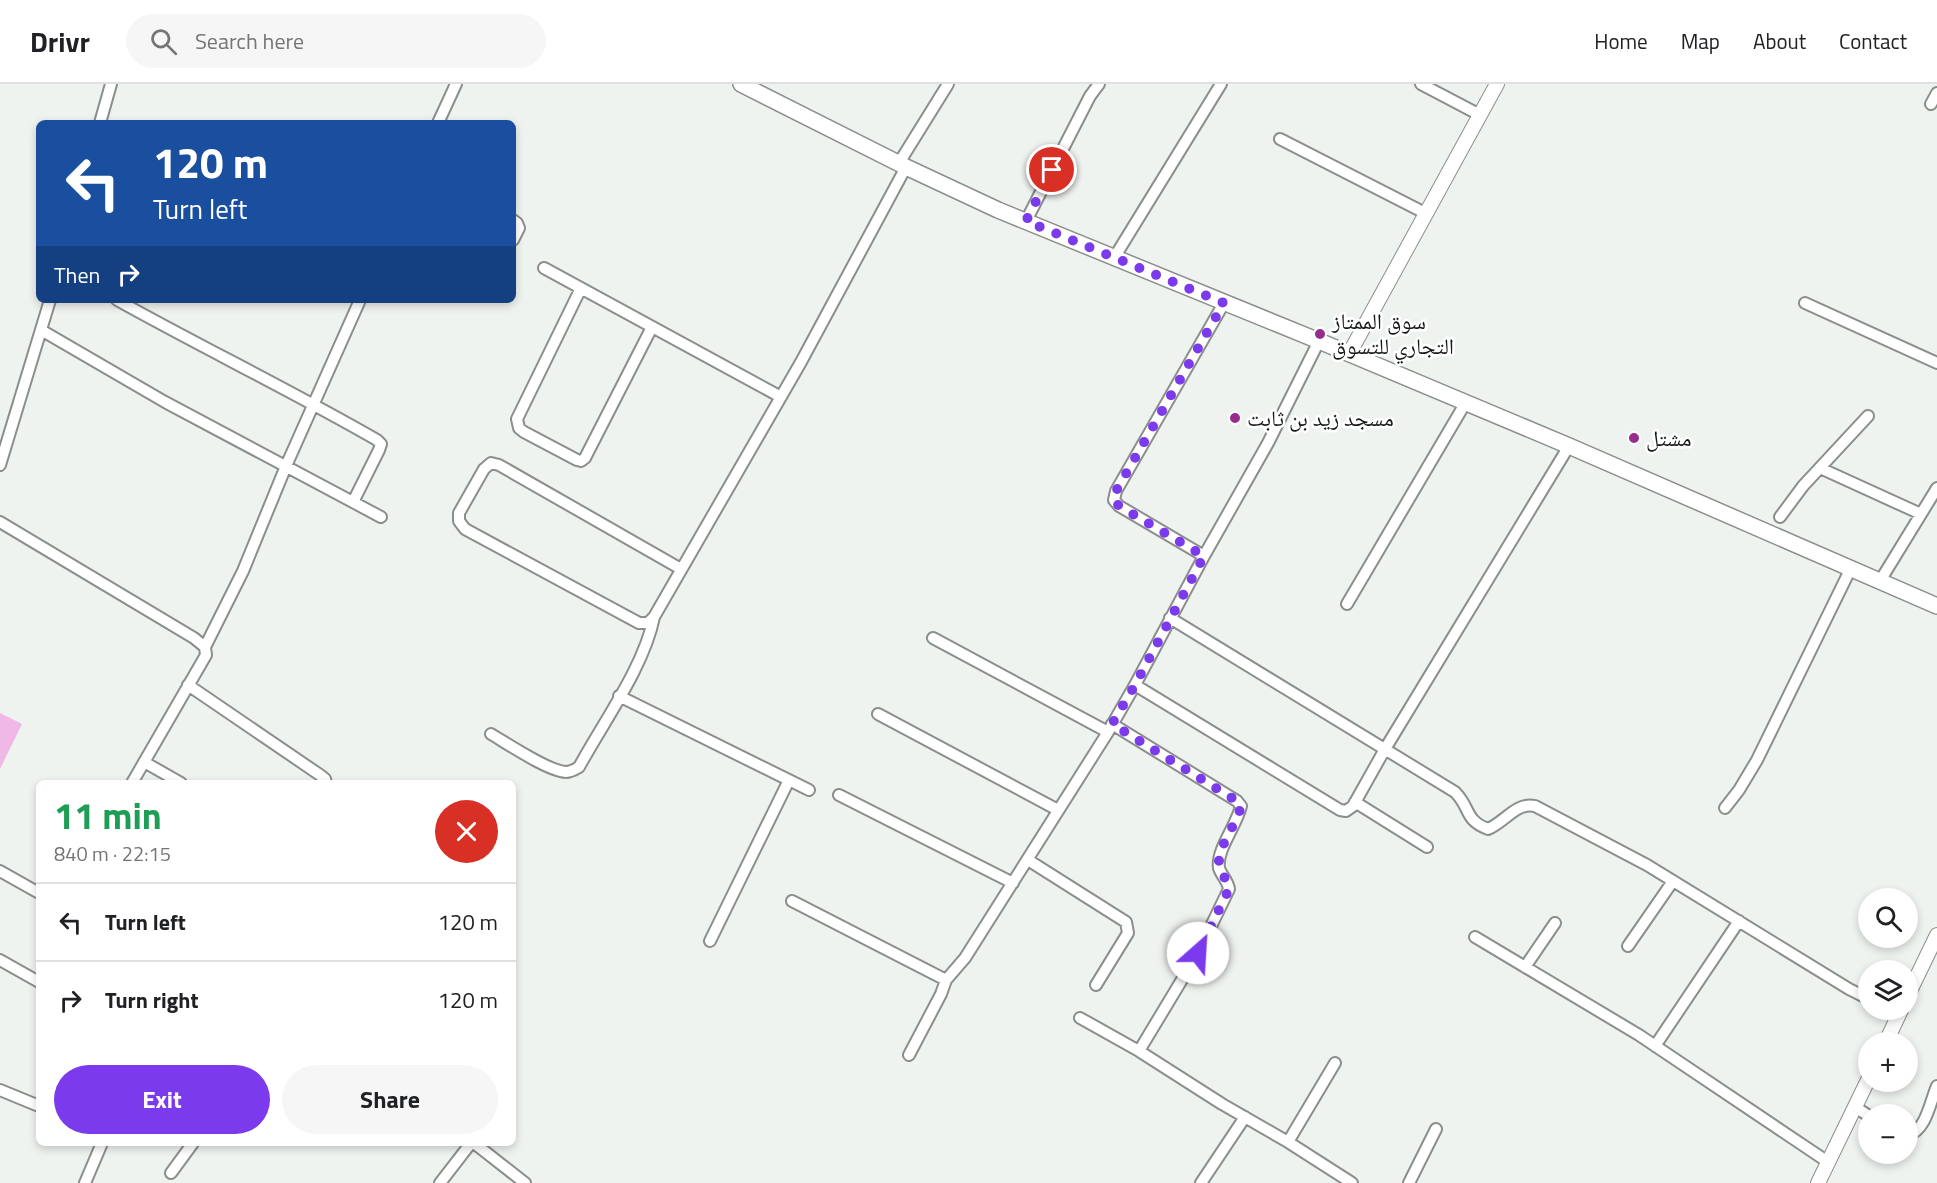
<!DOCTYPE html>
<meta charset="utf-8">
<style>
:root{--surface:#fff;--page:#f6f6f6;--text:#202124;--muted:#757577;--line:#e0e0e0;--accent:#7c3aed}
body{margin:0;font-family:"Titillium Web","Noto Naskh Arabic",sans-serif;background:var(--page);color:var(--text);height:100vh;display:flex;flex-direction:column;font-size:22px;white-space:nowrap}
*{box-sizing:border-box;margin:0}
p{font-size:20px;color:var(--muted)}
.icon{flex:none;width:33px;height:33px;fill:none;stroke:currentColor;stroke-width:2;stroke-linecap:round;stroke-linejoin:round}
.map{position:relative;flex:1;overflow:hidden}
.panel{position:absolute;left:36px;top:696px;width:480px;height:366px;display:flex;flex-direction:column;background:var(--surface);border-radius:9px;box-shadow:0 3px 9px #0003}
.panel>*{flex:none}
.guide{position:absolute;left:36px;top:36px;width:480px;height:183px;border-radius:9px;box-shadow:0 3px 9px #0003;background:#1a4fa0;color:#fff;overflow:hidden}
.tools{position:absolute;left:1858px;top:804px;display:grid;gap:12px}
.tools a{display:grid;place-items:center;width:60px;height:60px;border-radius:50%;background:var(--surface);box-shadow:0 3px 9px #0003;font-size:30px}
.pin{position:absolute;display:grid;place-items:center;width:51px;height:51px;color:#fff;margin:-26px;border:3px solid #fff;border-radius:50%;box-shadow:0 2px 6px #0007}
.me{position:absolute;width:66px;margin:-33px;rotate:26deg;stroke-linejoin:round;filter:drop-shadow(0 0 4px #0008)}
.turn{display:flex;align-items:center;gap:21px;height:126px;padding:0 18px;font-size:27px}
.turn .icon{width:78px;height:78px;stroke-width:2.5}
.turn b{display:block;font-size:42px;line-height:51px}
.then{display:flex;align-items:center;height:57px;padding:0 18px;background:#0003;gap:12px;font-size:22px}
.round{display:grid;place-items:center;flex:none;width:63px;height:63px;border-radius:32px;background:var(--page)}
.headline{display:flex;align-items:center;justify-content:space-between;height:102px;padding:0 18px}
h1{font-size:36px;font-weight:700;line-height:45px;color:#1e9e55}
.cta{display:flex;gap:12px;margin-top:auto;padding:12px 18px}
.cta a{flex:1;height:69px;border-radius:36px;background:var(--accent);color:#fff;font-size:24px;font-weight:700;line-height:69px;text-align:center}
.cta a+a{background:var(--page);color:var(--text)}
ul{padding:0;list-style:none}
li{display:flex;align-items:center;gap:18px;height:78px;padding:0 18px;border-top:2px solid var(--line)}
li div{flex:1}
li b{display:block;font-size:22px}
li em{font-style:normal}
header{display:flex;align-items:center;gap:36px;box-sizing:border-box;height:84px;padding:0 30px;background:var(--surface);border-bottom:2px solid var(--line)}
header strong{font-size:28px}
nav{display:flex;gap:33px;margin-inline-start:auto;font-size:21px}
.search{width:420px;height:54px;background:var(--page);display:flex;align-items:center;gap:15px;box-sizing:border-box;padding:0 21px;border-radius:33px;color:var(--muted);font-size:22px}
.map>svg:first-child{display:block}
.green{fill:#efb8e7}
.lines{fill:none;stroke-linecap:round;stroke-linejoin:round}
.minor-casing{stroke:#8b8f8c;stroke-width:14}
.tertiary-casing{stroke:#8b8f8c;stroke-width:16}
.secondary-casing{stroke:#8b8f8c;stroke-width:18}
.minor{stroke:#fff;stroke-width:10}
.tertiary{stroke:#fff;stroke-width:14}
.secondary{stroke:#fff;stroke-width:15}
.route{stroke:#7c3aed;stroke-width:10;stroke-dasharray:0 18}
.poi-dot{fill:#972c8e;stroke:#fff;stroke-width:2}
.labels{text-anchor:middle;stroke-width:5;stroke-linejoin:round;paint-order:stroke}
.poi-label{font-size:22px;fill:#181a19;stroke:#fff;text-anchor:start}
</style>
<header>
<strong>Drivr</strong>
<div class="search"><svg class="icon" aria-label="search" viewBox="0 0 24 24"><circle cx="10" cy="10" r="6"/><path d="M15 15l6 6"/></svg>Search here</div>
<nav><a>Home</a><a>Map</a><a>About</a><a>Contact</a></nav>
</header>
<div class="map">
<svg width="1937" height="1099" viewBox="0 0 1937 1099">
<rect width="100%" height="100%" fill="#eff3f0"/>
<path class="green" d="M0 629 22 640 0 685Z"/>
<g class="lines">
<g class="minor-casing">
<path id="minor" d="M1421 0 1480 31
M1931 20 1937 9
M100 39 111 0
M438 39 456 0
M1280 55 1425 129
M899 79 948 0
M513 136 517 139 519 144 513 156
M1026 137 1090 12 1099 0
M1114 174 1221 0
M544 184 781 313
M581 204 517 335 519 344 524 348 577 376 581 377 585 374 652 243
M117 216C203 264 292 307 377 356L381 360 379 366 353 418
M1805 219 1937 279
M41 246 165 318 381 433
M0 381 50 216
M1820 384 1921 430
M1780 433 1803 402 1868 332
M0 438 194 554 205 563
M1204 472 1119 422 1114 416 1116 407 1224 219
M681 485 499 381 491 379 484 385 459 429V437L465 445 639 539H648L654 533 801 278 906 83
M1880 497 1937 404
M1347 520 1466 318
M1170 534 1455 708C1471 724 1464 736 1488 745 1505 738 1516 718 1535 722L1647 781 1849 905 1869 915
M933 554 1108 648
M188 601 320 691 325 695 326 699
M1135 601 1340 726 1346 727 1353 722 1385 665 1569 362
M619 612 809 706
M878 630 1058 726
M1112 640 1237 717 1241 722C1237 741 1216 766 1219 784 1221 791 1228 797 1229 805L1198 869 1139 967
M491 650C508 660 548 687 566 688 571 688 574 686 579 683 604 637 644 583 654 533
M144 678 181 699
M132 699 206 571 205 563 243 487 286 382 360 216
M839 711 1013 799
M1355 718 1427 763
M1725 724 1739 706 1757 676 1851 484
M1028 776 1126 838 1128 849 1096 901
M0 787 39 809
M792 817 946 896 965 874 1108 648 1135 601 1204 472 1268 359 1319 257
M1475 853 1639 951 1828 1078
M710 857 789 696
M1628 862 1673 797
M0 876 39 898
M1525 883 1555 839
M1080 934 1139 967 1222 1020 1288 1058 1352 1099
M1655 962 1739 837
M909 971 941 910 946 896
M0 1006 39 1022
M1855 1023 1869 1032
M1908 1051C1926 1047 1930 1018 1937 1002
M1288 1058 1335 979
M474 1059 525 1099
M171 1089 193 1059
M85 1099 102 1059
M440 1099 471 1059
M1201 1099 1245 1033
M1409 1099 1436 1045"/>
</g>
<g class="tertiary-casing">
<path id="tertiary" d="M1349 270 1497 0
M1908 911 1937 851
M1886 958 1901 926
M1818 1099 1869 994"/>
</g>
<g class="secondary-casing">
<path id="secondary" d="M741 0 906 83 998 126 1319 257 1569 362 1937 522"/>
</g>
<use href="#minor" class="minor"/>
<use href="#tertiary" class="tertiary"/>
<use href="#secondary" class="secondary"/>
</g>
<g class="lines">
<path class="route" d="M1052 86 1026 137 1224 219 1116 407 1114 416 1119 422 1204 472 1135 601 1112 640 1237 717 1241 722C1237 740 1218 762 1219 779 1219 789 1228 795 1229 805L1198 869"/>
</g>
<g class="poi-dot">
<circle cx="1320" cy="250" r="6"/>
<circle cx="1235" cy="334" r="6"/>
<circle cx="1634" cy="354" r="6"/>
</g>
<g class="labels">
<g class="poi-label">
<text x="1332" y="245">سوق الممتاز<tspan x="1332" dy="25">التجاري للتسوق</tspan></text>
<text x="1247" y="342">مسجد زيد بن ثابت</text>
<text x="1646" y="362">مشتل</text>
</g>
</g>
</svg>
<div class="tools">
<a><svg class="icon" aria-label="search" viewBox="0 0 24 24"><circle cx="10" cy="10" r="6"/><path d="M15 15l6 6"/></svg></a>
<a><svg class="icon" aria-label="layers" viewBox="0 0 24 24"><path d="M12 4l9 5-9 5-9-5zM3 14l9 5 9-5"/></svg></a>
<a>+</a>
<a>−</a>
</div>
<div class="pin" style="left:1052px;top:86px;background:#d93025"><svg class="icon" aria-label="arrive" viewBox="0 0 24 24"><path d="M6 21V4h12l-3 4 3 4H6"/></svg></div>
<svg class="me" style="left:1198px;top:869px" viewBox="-20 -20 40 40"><circle r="19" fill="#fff"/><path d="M0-13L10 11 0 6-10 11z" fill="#7c3aed"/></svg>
<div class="guide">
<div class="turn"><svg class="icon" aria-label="left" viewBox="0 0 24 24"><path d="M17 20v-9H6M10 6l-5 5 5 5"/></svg><div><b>120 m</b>Turn left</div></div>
<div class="then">Then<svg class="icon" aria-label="right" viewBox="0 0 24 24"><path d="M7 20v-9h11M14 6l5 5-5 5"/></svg></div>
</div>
<section class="panel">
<div class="headline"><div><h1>11 min</h1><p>840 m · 22:15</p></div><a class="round" style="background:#d93025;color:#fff"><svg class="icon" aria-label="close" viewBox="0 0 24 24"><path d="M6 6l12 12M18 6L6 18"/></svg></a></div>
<ul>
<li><svg class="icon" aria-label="left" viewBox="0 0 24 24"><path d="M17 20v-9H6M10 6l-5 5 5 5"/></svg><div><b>Turn left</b></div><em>120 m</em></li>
<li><svg class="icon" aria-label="right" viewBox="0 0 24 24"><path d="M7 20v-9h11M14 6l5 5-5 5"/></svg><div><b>Turn right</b></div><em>120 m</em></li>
</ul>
<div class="cta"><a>Exit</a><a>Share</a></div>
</section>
</div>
